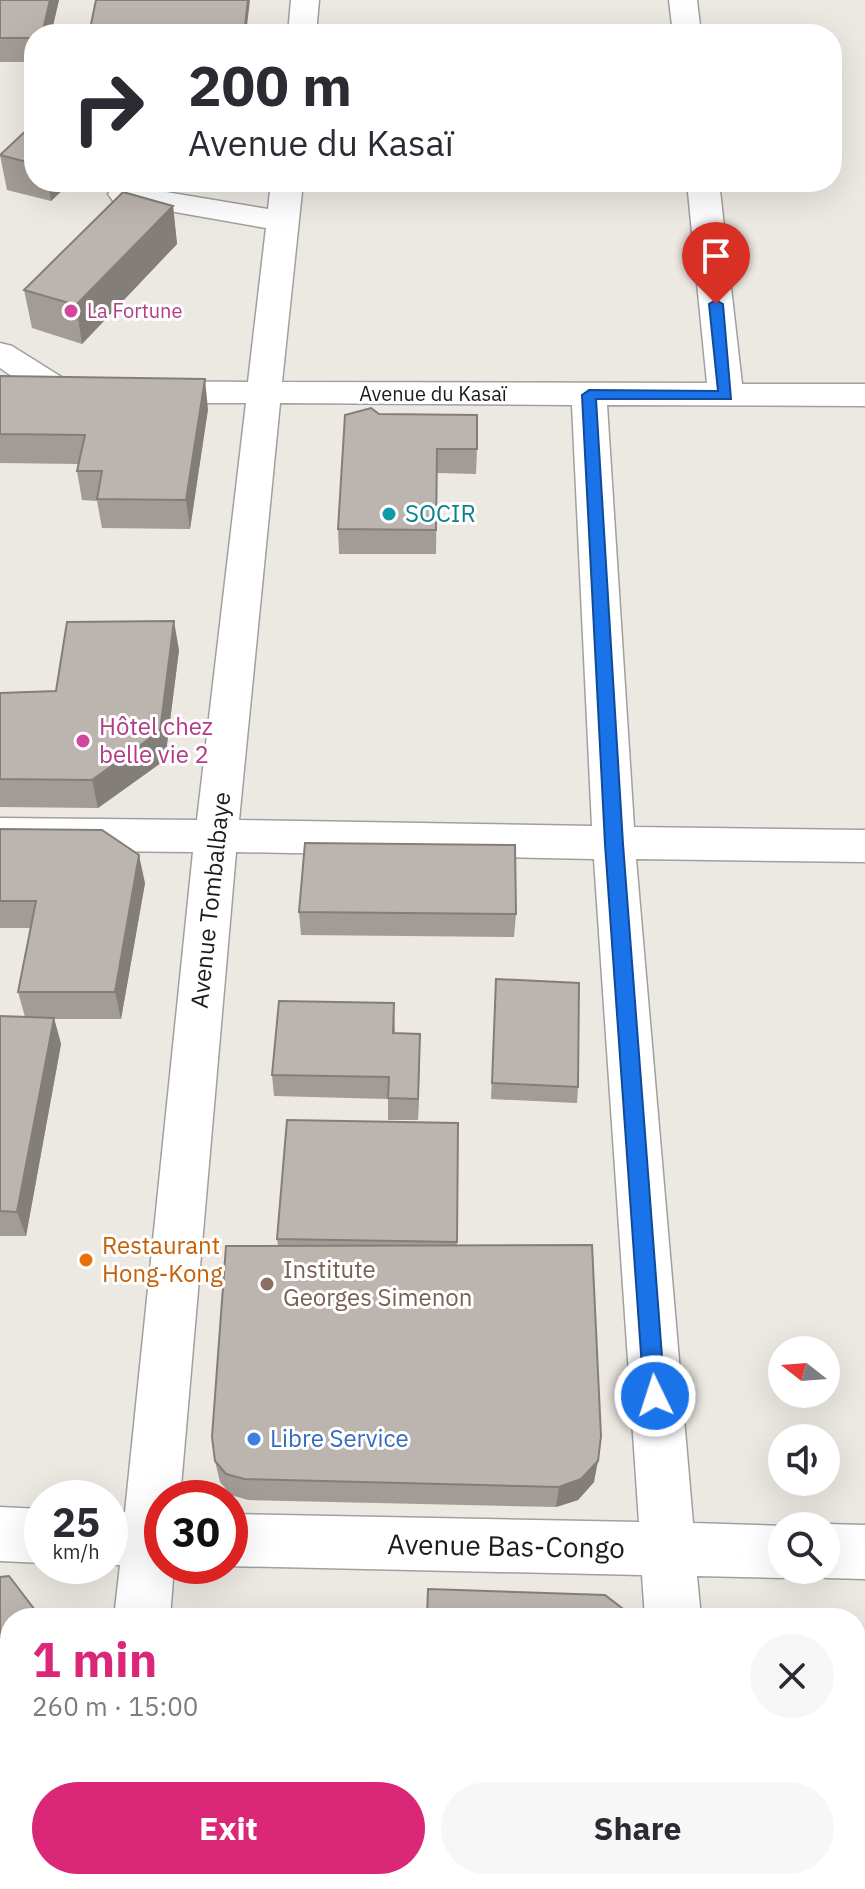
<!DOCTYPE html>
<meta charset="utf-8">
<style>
:root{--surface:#fff;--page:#f7f7f7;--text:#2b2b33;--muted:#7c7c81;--accent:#db2777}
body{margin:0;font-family:"IBM Plex Sans",sans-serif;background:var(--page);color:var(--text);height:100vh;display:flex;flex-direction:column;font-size:30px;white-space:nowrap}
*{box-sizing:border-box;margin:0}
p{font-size:26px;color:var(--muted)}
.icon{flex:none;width:44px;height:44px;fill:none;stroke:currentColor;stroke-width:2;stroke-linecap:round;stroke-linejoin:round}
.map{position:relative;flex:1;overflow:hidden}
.drawer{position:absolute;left:0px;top:1608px;width:866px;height:282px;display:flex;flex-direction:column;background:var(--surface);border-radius:32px 32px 0 0;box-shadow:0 8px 32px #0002}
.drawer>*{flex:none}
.top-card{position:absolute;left:24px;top:24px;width:818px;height:168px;border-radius:32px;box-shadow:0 8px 32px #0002;background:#fff;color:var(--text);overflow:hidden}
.needle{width:52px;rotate:287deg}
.buttons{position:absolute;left:768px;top:1336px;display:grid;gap:16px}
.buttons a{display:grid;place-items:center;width:72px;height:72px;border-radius:50%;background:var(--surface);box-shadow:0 8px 32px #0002;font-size:40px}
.speed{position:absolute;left:24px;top:1480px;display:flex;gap:16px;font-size:40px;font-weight:700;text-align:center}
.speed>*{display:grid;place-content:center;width:104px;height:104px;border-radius:50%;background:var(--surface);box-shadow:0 8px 32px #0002;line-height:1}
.speed small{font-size:20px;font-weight:400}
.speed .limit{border:12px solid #d22;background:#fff;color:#111}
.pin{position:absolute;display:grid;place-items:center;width:68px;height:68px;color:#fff;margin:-82px -34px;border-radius:50% 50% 50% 0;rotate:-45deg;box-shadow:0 0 8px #0007}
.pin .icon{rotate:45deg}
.me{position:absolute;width:88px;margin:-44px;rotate:356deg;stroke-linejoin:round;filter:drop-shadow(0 0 6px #0008)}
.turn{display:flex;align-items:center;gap:28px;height:168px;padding:0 32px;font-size:36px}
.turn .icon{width:104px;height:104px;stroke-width:2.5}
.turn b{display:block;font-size:56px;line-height:68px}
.round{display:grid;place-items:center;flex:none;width:84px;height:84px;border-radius:42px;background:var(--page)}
.headline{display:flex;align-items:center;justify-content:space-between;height:136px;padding:0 32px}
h1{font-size:48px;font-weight:800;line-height:60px;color:var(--accent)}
.button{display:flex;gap:16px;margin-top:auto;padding:16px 32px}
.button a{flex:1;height:92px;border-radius:48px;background:var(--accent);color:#fff;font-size:32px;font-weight:800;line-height:92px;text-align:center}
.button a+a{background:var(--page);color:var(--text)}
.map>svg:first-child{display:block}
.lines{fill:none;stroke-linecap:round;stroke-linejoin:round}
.minor-casing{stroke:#a0a0a0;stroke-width:3}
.minor{fill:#fff;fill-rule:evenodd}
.wall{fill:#a29b96}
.shaded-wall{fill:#847e7a}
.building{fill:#bcb4af;stroke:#847e7a;stroke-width:2}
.route{fill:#1a73e8;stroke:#114b97;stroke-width:2}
.hotel-dot{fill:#d1479c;stroke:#fff;stroke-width:3}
.culture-dot{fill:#0f9aa8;stroke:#fff;stroke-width:3}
.food-dot{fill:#e8710a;stroke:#fff;stroke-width:3}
.education-dot{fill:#8d6e63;stroke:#fff;stroke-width:3}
.shop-dot{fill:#3f7fe0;stroke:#fff;stroke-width:3}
.labels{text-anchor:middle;stroke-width:6;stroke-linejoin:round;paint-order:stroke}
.far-hotel-label{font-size:20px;fill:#b23c85;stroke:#fff;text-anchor:start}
.far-street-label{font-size:20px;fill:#1c1c1c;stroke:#fff}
.culture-label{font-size:24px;fill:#0d838f;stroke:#fff;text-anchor:start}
.hotel-label{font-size:24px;fill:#b23c85;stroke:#fff;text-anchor:start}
.street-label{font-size:24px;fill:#1c1c1c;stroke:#fff}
.food-label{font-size:24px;fill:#c56008;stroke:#fff;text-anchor:start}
.education-label{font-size:24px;fill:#785e54;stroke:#fff;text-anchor:start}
.shop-label{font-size:24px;fill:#366cbe;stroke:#fff;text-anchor:start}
.near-street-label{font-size:28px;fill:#1c1c1c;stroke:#fff}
</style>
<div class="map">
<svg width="865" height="1889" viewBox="0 0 865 1889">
<rect width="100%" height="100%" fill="#ece8e2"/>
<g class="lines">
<g class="minor-casing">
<path id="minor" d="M291 0H319L316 34H288Z
M669 0H697L701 34H673Z
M271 182H303L282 382 707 383 687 182H719L742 384H865V406L607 405 634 827 865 830V862L636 859 693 1523 786 1526H782V1570H801L782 1578 697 1576 701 1618H645L642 1575 226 1566H230V1514L639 1522 594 859 236 852 180 1498H162V1566H174L170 1618H114L120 1565H110V1511L125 1512 193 852 0 850V818L197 820 246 403H147L135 400 130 392 135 384 147 381 248 382 266 228 124 203 113 201 108 194 113 187 124 185 268 209ZM280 403 572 405 592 826 239 820Z
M0 343 12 346 71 383 76 391 71 399C45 406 22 382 0 368Z
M0 1507 42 1509V1563L0 1561Z
M826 1524 865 1525V1579L826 1578 807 1570H826V1526H822Z
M83 1880H143V1889H83Z
M672 1880H732L733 1889H673Z"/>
</g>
<use href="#minor" class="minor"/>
</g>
<path class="wall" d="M0 0H59L51 34H34V62H0Z
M34 123V182H71L51 201 7 190 0 155Z
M173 206 177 244 82 344 32 328 24 290Z
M0 376 208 409 190 529 102 528 97 501 82 500 77 471 78 464 0 463Z
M379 414 477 449 476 474 437 473 436 554H339L338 529Z
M179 650 165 760 98 808 0 807V693L56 691Z
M0 829 145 883 121 1019H54L61 1044 26 1236H0V1016L25 1017 18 992 31 928H0Z
M299 912 516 914 514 937 301 935Z
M496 979 578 1087 577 1103 491 1099Z
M394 1003 395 1033 420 1034 418 1120H388V1099L274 1096 272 1075Z
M458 1123 457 1245 594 1482 578 1500 556 1507 248 1500 231 1495 220 1482 215 1461 278 1246 277 1239Z
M0 1577 10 1618V1801H0Z"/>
<path class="shaded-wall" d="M50 0H59L51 34H42Z
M248 0H250L246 34H244Z
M48 182H71L51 201Z
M173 206 177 244 82 344 76 305Z
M205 379 208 409 190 529 186 500Z
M174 621 179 650 165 760 98 808 92 780Z
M139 855 145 883 121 1019 115 992Z
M54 1018 61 1044 26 1236 17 1212Z
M420 1034V1056L418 1120V1099Z
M598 1461 594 1482 578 1500 556 1507 559 1487Z"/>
<path class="building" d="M0 0H50L42 34H34V38H0Z
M96 0H248L244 34H89Z
M350 30 382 34H350Z
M34 123V164L0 155Z
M123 192 173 206 76 305 24 290Z
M0 376 205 379 186 500 97 499 102 471H77L85 435 0 434Z
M371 408 379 414 477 415V449H437L436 530 338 529 345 415Z
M174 621 160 731 92 780 0 779V693L56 691 67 622Z
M0 829 102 830 139 855 115 992H18L36 901H0Z
M305 843 515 845 516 914 299 912Z
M496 979 579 983 578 1087 492 1083Z
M279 1001 394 1003 393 1033 420 1034 418 1099 388 1098 389 1077 272 1075Z
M0 1016 54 1018 17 1212 0 1211Z
M287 1120 458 1123 457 1242 277 1239Z
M592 1245 601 1436 598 1461 581 1479 559 1487 244 1479 226 1474 215 1461 212 1437 226 1246Z
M9 1576 41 1618H10V1786H0V1577Z
M428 1589 605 1595 631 1615V1618H427Z
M532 1880H638V1889H532Z"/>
<path class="route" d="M716 300 723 304 731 399H596L623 844 665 1396 662 1403 655 1406 647 1403 644 1396 605 844 582 395 589 390 718 391 709 304Z"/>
<g class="hotel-dot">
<circle cx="71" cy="311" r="8"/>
<circle cx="83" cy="741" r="8"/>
</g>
<circle class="culture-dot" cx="389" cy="514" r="8"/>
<circle class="food-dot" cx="86" cy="1260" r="8"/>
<circle class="education-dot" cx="267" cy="1284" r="8"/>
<circle class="shop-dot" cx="254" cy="1439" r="8"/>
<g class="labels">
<g class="far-hotel-label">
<text x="87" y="318">La Fortune</text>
</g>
<g class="far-street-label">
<text x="433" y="401">Avenue du Kasaï</text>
</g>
<g class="culture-label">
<text x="405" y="522">SOCIR</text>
</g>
<g class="hotel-label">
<text x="99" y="735">Hôtel chez<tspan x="99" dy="28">belle vie 2</tspan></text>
</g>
<g class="street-label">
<text transform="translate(211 900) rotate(-84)" y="8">Avenue Tombalbaye</text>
</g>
<g class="food-label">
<text x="102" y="1254">Restaurant<tspan x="102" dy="28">Hong-Kong</tspan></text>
</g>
<g class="education-label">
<text x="283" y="1278">Institute<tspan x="283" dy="28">Georges Simenon</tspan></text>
</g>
<g class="shop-label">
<text x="270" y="1447">Libre Service</text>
</g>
<g class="near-street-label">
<text transform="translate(506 1546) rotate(1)" y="10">Avenue Bas-Congo</text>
</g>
</g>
</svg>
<div class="buttons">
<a><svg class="needle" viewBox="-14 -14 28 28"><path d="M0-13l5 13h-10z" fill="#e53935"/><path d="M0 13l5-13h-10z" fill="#7c7c81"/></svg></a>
<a><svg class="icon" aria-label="sound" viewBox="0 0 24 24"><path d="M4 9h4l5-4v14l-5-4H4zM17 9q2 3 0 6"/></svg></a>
<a><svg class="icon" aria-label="search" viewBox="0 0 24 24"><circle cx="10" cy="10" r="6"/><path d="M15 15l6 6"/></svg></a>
</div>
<div class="speed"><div>25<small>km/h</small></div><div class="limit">30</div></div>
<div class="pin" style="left:716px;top:304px;background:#d93025"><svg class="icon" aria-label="arrive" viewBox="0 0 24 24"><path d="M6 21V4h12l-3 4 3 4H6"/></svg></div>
<svg class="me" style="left:655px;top:1396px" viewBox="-20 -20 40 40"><circle r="17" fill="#1a73e8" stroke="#fff" stroke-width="3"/><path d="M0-11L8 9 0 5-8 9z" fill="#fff"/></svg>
<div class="top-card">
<div class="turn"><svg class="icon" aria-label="right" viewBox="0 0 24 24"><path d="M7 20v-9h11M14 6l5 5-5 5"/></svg><div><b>200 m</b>Avenue du Kasaï</div></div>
</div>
<section class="drawer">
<div class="headline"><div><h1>1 min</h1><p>260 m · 15:00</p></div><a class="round"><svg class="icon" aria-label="close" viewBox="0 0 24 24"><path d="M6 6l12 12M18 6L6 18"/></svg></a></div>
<div class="button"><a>Exit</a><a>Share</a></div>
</section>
</div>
